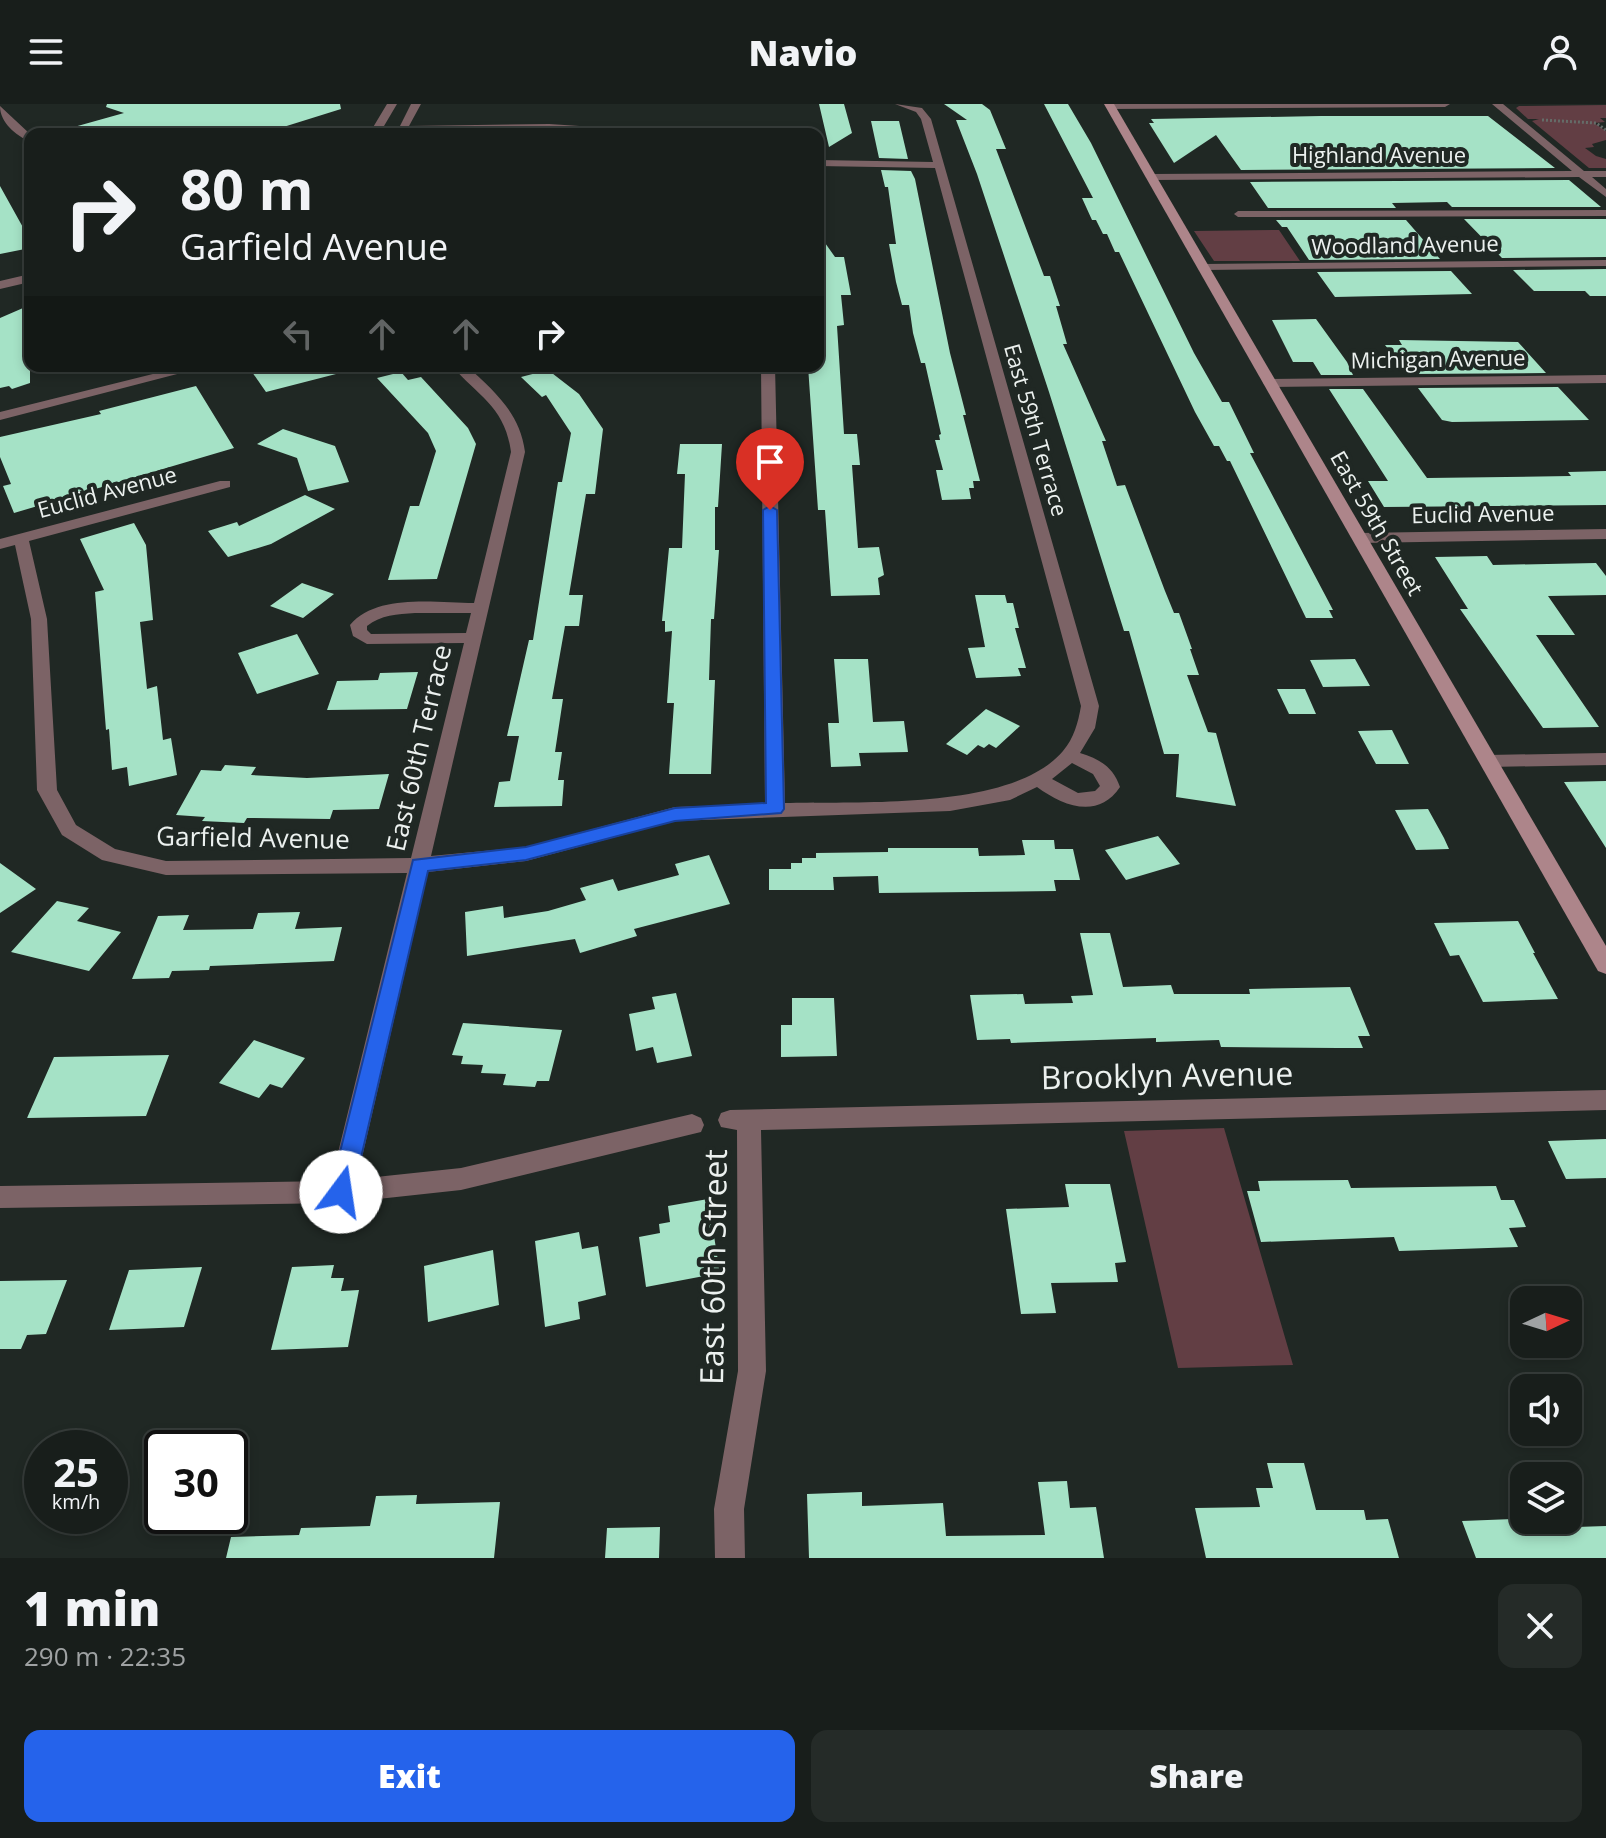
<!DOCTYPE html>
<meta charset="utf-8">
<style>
:root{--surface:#181e1b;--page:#252b28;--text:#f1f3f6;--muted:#9fa2a3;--line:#363c3a;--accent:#2563eb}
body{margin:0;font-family:"Open Sans",sans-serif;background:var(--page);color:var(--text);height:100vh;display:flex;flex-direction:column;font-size:30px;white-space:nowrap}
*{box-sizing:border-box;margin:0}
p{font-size:26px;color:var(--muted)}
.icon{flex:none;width:44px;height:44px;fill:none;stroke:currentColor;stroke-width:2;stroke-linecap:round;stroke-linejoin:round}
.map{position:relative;height:1454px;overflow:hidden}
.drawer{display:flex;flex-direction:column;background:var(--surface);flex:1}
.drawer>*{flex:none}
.banner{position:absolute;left:24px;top:24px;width:800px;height:244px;border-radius:16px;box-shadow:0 4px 12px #0003,0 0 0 2px var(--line);background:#181e1b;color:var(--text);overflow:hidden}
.needle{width:52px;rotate:86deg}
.buttons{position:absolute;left:1510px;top:1182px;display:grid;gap:16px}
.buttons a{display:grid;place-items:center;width:72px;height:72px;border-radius:16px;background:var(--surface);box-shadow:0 4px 12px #0003,0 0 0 2px var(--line);font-size:40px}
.speed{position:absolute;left:24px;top:1326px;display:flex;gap:16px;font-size:40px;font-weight:700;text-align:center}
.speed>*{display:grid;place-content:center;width:104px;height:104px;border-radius:50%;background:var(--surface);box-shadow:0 4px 12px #0003,0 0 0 2px var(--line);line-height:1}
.speed small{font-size:20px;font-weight:400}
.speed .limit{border:4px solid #111;border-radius:12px;background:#fff;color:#111}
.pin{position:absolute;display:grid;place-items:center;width:68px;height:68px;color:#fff;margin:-82px -34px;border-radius:50% 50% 50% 0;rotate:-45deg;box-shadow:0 0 8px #0007}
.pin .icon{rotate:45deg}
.me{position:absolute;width:88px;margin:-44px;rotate:14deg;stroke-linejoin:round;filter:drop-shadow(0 0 6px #0008)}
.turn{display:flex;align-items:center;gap:28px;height:168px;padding:0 24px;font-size:36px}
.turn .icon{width:104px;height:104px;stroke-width:2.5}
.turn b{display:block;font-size:56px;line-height:68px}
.lanes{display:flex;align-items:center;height:76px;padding:0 24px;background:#0003;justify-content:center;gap:40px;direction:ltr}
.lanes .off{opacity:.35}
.round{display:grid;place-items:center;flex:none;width:84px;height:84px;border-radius:16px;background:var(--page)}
.overview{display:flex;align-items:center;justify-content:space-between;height:136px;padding:0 24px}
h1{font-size:48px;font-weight:800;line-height:60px}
.primary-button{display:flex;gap:16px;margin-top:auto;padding:16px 24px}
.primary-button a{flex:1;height:92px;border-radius:16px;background:var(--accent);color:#fff;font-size:32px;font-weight:800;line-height:92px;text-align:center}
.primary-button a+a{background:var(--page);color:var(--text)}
header{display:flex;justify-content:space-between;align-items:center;height:104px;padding:0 24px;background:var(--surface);font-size:36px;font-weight:800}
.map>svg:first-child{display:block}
.green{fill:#623e44}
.building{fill:#a5e2c6}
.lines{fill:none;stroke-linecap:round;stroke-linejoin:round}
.path{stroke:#656c68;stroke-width:3;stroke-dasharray:2 2;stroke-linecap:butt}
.lane{fill:#7c6366;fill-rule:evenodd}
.street{fill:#7c6366;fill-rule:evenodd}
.secondary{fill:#ad858a;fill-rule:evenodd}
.route{fill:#2563eb;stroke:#184099;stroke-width:2}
.labels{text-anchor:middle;stroke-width:8;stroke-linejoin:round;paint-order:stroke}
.far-street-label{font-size:22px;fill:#ecf1ef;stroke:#202824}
.street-label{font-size:26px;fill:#ecf1ef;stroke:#202824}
.near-street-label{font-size:32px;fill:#ecf1ef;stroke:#202824}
</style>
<header><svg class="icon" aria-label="menu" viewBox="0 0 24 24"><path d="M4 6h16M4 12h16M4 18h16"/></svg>Navio<svg class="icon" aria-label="person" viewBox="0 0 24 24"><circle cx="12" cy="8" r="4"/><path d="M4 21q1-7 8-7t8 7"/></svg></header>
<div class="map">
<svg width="1606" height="1454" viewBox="0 0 1606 1454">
<rect width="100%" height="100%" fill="#202824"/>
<path class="green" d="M1606 1V14H1600L1605 18 1594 19 1606 27V36L1592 40 1594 43 1585 44 1596 52 1606 55V64H1589L1532 17 1539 15H1528L1516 4 1519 2Z
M1279 126 1300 157H1214L1194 127Z
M1224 1024 1293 1261 1178 1264 1124 1027Z"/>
<path class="building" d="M107 0H340L341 5 261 30H75L74 23 124 9 106 3Z
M819 0H844L852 29 829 43Z
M944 0H982L990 6 1006 45H996L1044 172H1050L1060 202H1056L1067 240H1063L1106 337H1102L1117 382 1125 381 1165 487 1174 509H1179L1192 545H1190L1199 571H1187L1208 628 1216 629 1236 702 1176 693 1179 650H1164L1129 527H1124L1049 288 977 70 956 16H967Z
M1044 0H1068L1091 39 1194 249 1222 298H1229L1254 349H1250L1333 506H1329L1333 514H1306L1230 357H1227L1219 342H1214L1195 308 1119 148H1115L1107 130H1103L1096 116H1092L1082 94H1093Z
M1321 12H1488L1555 64 1241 66 1216 31 1174 59 1149 19H1154L1151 15Z
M871 17H899L908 55 879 54Z
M881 66 911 67 915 75 950 249 966 311H963L980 377H973L974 384H969L971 395 942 396 936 366H943L935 336H940L939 331 941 330 925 259H921L913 229 909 201H902L896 178 889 140H896L888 83H885Z
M1569 76 1601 103H1452L1447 98 1392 99 1396 104H1268L1250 78Z
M0 82 30 136V144L0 150Z
M1464 115H1606V153L1502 154Z
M1276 116H1406L1440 155 1309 156 1287 123H1282Z
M818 129 835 153H844L851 191H841L844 221 837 222 844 330H857L860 361H852L858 444 879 443 884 471 878 474 880 491 831 492 825 406H818L808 262H818Z
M1606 165V192H1590L1585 187H1534L1513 166Z
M1451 167 1472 190 1335 193 1317 168Z
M30 201V279L12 285 9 282 0 284V214Z
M1316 215 1347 258 1353 271H1321L1313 258H1293L1272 216Z
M1399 236 1518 238 1546 269 1408 270 1385 241H1402Z
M277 262H335L336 270 266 288 252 268Z
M548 266 579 290 603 325 595 390H586L569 491H583L579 522H565L552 595H563L555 648H562L558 676H564L562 702 494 703 499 678 510 677 519 632H507L529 536H533L558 378H562L571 329 546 291 542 293 521 273Z
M401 268 408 276 421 273 468 324 476 340 437 475 388 476 410 402H419L436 347 428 329 377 274Z
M196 282 234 344 14 409 3 382 11 380 0 353V333L101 310 99 307Z
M1558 283 1589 316 1452 318 1442 316 1418 284Z
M1329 285H1363L1427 374 1571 372 1568 368 1606 367V401L1384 403 1368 377H1388Z
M283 325 335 342 349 378 308 387 297 354 257 340Z
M680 340H722L718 403H715V446H719L714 515H711L709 576H715L711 670H669L674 599H667L672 527 665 528V517H662L669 444H682L685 370H677Z
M305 391 335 405 271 440 228 453 208 427 237 418 239 422Z
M134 419 146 441 153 516 140 518 147 585 157 582 163 636 171 634 177 671 129 682 127 663 112 666 109 625 106 626 95 488 104 486 80 435Z
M1487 452 1493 461 1596 459 1606 472V491L1548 492 1575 531H1536L1599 623 1543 624 1460 505H1468L1435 453Z
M302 479 334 490 303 514 270 502Z
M975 491H1005L1007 499H1013L1019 524H1015L1026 564H1018L1021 572 976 574 968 544 985 543Z
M297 530 319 570 257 590 238 549Z
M834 555H868L873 618 904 617 908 648 859 649 861 662 831 663 828 619H839Z
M1355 555 1370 582 1323 583 1310 556Z
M418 568 407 605 327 606 337 577 378 576 380 569Z
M1277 585H1305L1316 610H1289Z
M986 605 1020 622 996 644 989 640 984 644 978 641 967 651 946 640Z
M1392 626 1409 660H1376L1358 627Z
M225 661 256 663 251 671 307 674 389 670 379 705 333 706 330 715 247 714 244 719 202 717 205 713 176 711 201 666 221 667Z
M1606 677V744L1564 678Z
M1428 705 1444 734 1449 745 1416 746 1395 706Z
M1158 732 1180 760 1126 776 1105 746Z
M1022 736H1054L1055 745H1073L1080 776H1054L1056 787 879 789 878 772 833 773 834 786H769V765H791V759H802V754H816V749L888 748V744H978L979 752 1025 751Z
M709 751 730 800 634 825 637 832 580 849 575 835 467 852 465 808 503 802 504 814 548 807 586 796 580 784 613 775 618 787 679 771 675 760Z
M0 759 36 785 0 809Z
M57 797 89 804 77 817 121 828 89 867 11 848Z
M300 808 295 825 342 823 334 857 210 862 209 866 172 867 169 874 132 875 158 812 189 811 183 826 253 825 258 809Z
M1518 817 1535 849H1533L1558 895 1483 898 1459 851 1450 852 1434 819Z
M1080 829H1110L1123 883 1171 881 1174 890H1250L1249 885 1350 883 1370 932H1358L1363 944H1339L1221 943 1219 936 1156 938V934L1011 939 1010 935 977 936 970 891 1023 890 1025 900 1073 899 1071 892 1093 891Z
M676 889 692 952 657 959 653 943 636 947 629 910 655 905 652 893Z
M792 894H834L837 952 781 953V921H792Z
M463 919 562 926 549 977H537L535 983 503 981 506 970 481 969 483 961 461 960 463 952 452 951Z
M254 936 305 954 282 984 270 980 259 994 219 979Z
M169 951 146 1012 27 1014 54 953Z
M1606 1035V1074L1566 1075 1548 1037Z
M1348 1076 1351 1084 1496 1082 1501 1096H1514L1526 1123 1509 1124 1518 1143 1399 1147 1394 1133 1261 1138 1247 1087H1260L1258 1077Z
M1065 1080H1110L1126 1158 1115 1159 1118 1178 1051 1179 1056 1209 1021 1210 1006 1105 1069 1103Z
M708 1095 720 1169 646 1183 639 1133 660 1129 659 1120 670 1118 668 1102Z
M579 1128 582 1145 598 1142 606 1191 578 1198 580 1215 545 1223 535 1137Z
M493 1146 499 1201 428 1218 424 1162Z
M334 1161 331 1174H344L341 1187 359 1186 348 1243 271 1246 292 1163Z
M202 1163 184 1223 109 1226 129 1166Z
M67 1176 46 1230 27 1231 21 1245H0V1177Z
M1267 1359H1304L1316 1406H1364L1366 1416 1388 1415 1399 1454H1206L1195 1404 1260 1403 1256 1384H1273Z
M1067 1377 1070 1404 1096 1403 1104 1454H809L807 1390 862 1388V1402L943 1399 946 1432 1045 1431 1038 1378Z
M417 1391 416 1400 500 1398 494 1454H226L231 1433 299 1431 301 1424 370 1422 376 1392Z
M1513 1415 1517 1425 1606 1422V1454H1476L1462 1417Z
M660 1423 659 1454H605L607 1424Z"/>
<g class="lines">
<path class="path" d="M1542 16 1596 19 1606 26"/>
<path class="lane" d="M1606 106V112L1238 113 1234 110 1238 107Z"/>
<path class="street" d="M387 0H397L384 22H400L411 0H421L409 22 549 20 656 27 661 30 549 26 369 30Z
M895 0 922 4 931 15 1099 602 1095 624 1080 649C1100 655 1113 663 1120 683 1098 716 1063 702 1037 683L1010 696 950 707 675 717 526 757 428 768 357 1075 461 1064 692 1010 701 1014 704 1021 701 1028 461 1086 341 1099 0 1104V1082L331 1077 407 769 166 771 102 756 62 731 37 686 31 515 15 441 0 445V435L220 377H230V383L29 437 47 515 57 686 76 721 115 745 166 757 411 754 464 539 367 540 353 532 350 521C377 489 436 499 474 499L511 348C505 303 479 293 452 262H467C495 288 520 309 525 348L431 752 526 743 675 703 765 700 761 262H775L785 699C859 697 1012 707 1063 647 1074 634 1078 619 1081 602L935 64 818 62V56L933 58 921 15 916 8ZM415 509H471L466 529 371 530 367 526V522C381 511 397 510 415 509ZM1072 659 1093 670 1100 682 1095 687 1078 689 1052 675Z
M1111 0H1450L1445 3 1108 5Z
M1492 0H1503L1584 67H1606V73H1592L1606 85V93L1579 73 1151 76 1146 73 1151 70 1572 67Z
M0 2 30 30V38C16 31 0 19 0 2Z
M1606 156V162L1204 166 1198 163 1204 160Z
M30 170V178L0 185V177Z
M185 262H208L0 316V308Z
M1606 271V279L1270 283 1263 279 1270 275Z
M1606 425V435L1360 439 1352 434 1360 429Z
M1606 649V661L1488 663 1479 657 1488 651Z
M1606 986V1006L761 1026 766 1267 744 1405 745 1454H715L714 1405 738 1267 737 1026 721 1023 718 1016 721 1009 730 1006Z"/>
<path class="secondary" d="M1104 0H1114L1606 842V870L1598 867Z"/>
</g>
<path class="route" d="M770 402 777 406 784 705 781 709 675 717 526 756 428 767 353 1088 350 1096 341 1099 333 1096 330 1088 413 756 526 743 675 704 766 699 763 406Z"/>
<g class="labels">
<g class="far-street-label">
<text x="1379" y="59">Highland Avenue</text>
<text transform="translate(1405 141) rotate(-1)" y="8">Woodland Avenue</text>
<text transform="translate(1438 255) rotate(-1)" y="8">Michigan Avenue</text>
<text transform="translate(1036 326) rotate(74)" y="8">East 59th Terrace</text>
<text transform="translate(107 388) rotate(-15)" y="8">Euclid Avenue</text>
<text transform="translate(1483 410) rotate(-1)" y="8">Euclid Avenue</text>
<text transform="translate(1377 419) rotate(60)" y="8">East 59th Street</text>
</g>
<g class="street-label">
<text transform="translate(419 644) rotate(-77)" y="9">East 60th Terrace</text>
<text transform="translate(253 734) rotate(1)" y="9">Garfield Avenue</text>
</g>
<g class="near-street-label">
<text transform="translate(1167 972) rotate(-1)" y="11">Brooklyn Avenue</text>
<text transform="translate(714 1163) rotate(-89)" y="11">East 60th Street</text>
</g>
</g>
</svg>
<div class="buttons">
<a><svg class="needle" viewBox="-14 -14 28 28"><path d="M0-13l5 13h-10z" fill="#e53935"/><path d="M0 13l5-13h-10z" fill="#9fa2a3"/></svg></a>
<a><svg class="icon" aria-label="sound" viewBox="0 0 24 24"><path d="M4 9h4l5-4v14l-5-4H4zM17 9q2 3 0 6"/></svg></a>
<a><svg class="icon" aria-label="layers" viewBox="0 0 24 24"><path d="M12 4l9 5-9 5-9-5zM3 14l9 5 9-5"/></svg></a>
</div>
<div class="speed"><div>25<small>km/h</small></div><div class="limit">30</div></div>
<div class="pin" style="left:770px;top:406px;background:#d93025"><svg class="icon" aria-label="arrive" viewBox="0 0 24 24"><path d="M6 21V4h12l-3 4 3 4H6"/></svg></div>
<svg class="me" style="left:341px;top:1088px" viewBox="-20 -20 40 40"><circle r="19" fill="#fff"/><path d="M0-13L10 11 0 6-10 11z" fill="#2563eb"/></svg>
<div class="banner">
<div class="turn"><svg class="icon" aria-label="right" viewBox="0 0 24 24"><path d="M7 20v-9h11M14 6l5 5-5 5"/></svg><div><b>80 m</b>Garfield Avenue</div></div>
<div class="lanes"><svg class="icon off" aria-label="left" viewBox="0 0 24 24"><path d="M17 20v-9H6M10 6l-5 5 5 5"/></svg><svg class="icon off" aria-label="ahead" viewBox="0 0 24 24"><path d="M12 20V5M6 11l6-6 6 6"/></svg><svg class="icon off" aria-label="ahead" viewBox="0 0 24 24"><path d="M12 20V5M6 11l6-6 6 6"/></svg><svg class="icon" aria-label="right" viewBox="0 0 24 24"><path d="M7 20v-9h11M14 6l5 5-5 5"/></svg></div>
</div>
</div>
<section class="drawer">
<div class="overview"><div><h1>1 min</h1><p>290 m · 22:35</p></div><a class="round"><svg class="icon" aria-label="close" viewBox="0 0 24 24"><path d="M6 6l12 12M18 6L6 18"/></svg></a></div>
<div class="primary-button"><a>Exit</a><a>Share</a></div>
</section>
